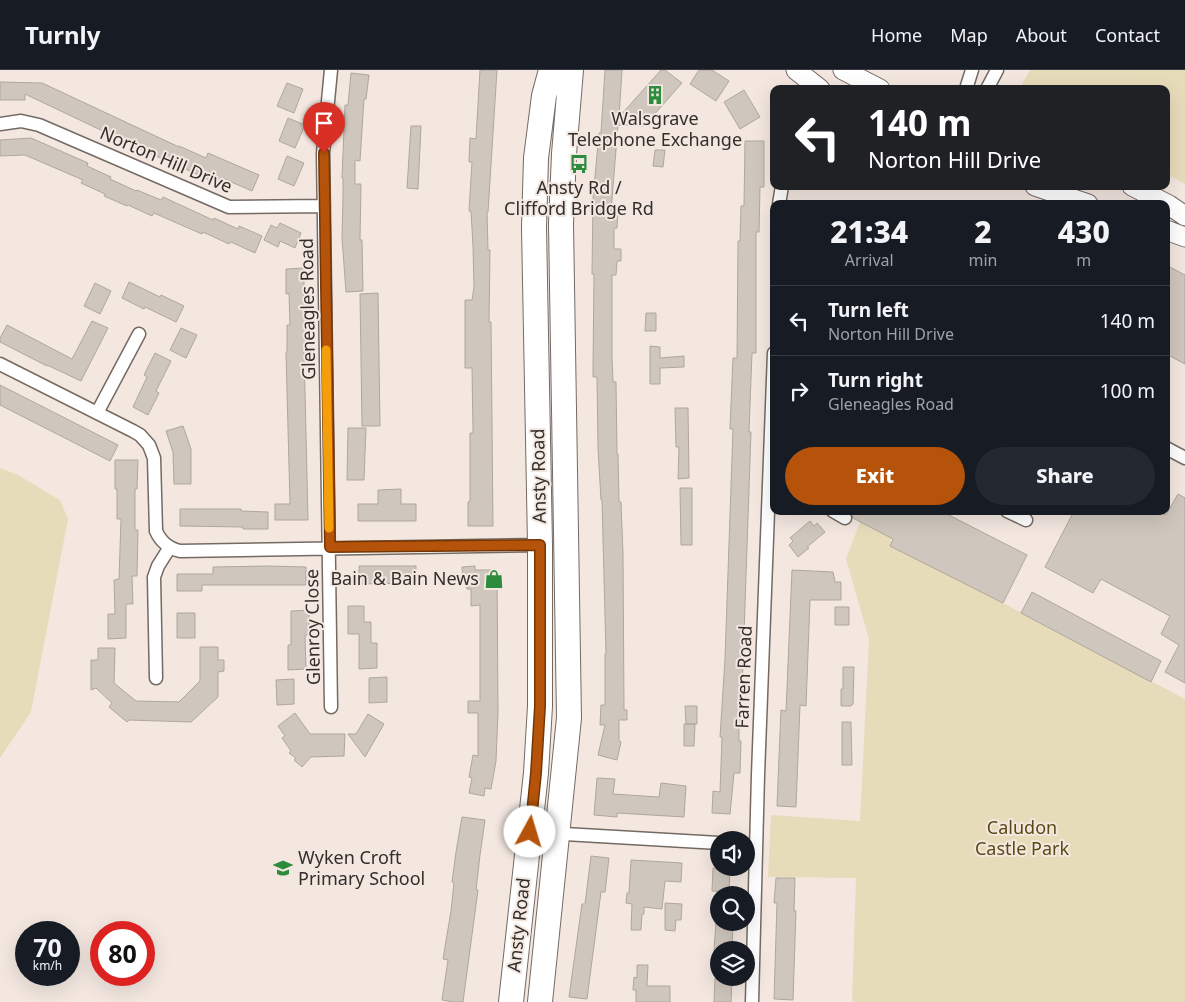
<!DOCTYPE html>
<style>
:root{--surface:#171b24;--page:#242831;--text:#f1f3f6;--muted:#9ea1a6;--line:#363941;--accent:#b45309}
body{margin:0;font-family:"Noto Sans",sans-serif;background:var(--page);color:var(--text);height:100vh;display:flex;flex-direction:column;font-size:19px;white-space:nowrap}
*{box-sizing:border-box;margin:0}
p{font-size:16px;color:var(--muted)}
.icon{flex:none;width:28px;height:28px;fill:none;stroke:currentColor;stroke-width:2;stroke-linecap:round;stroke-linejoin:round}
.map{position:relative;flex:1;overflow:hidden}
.details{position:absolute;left:770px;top:130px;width:400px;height:315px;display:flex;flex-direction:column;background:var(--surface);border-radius:10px;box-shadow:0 5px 20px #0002}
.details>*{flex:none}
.banner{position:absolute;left:770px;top:15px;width:400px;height:105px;border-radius:10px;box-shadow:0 5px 20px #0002;background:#202124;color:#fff;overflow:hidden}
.fabs{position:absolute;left:710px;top:761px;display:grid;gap:10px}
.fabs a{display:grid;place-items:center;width:45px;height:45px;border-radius:50%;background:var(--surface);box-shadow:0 5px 20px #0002;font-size:25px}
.speed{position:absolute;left:15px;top:851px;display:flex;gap:10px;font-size:25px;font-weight:700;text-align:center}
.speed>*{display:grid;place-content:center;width:65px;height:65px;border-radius:50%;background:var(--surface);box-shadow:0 5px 20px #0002;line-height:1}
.speed small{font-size:12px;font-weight:400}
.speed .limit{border:8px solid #d22;background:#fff;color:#111}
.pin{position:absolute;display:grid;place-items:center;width:42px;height:42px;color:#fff;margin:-51px -21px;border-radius:50% 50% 50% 0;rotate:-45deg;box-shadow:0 0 5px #0007}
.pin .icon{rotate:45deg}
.me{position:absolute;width:55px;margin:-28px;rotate:6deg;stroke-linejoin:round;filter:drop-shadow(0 0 4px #0008)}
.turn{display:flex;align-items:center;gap:18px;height:105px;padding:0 15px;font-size:22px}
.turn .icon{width:65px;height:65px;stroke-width:2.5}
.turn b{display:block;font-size:35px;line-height:42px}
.eta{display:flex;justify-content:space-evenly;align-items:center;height:85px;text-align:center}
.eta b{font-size:30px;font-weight:800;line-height:35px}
.primary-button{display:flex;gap:10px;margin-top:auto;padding:10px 15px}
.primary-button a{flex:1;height:58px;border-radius:30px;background:var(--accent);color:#fff;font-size:20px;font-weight:800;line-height:58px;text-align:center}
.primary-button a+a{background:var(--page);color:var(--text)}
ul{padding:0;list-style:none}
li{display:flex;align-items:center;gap:15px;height:70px;padding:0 15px;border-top:1px solid var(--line)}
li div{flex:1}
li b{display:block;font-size:19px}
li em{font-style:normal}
header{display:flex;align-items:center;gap:30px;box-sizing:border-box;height:70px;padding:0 25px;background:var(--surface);border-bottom:1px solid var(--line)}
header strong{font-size:24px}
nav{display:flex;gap:28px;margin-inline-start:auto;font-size:18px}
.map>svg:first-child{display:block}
.green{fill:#e7dcba}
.building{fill:#cfc7bd;stroke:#afa79d}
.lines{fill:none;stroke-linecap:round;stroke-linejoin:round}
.street-casing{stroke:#746a64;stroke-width:15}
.secondary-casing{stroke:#746a64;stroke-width:21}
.highway-casing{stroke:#746a64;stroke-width:26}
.street{stroke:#fff;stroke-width:12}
.secondary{stroke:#fff;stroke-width:19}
.highway{stroke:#fff;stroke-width:24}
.route-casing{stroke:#753606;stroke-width:12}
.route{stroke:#b45309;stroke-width:9}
.slow{stroke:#f59e0b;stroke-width:9}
.labels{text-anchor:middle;stroke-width:4;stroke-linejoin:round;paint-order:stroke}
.poi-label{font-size:18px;fill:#322e2b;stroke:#f3e7e0}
.street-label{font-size:18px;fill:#322e2b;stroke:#f3e7e0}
.park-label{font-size:18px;fill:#594914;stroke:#f3e7e0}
</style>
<header>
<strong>Turnly</strong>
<nav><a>Home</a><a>Map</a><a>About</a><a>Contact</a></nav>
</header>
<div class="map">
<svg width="1185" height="932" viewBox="0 0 1185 932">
<rect width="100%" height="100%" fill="#f3e7e0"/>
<path class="green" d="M1030 0H1185V114L1166 104V19H1019Z
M0 398 18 405 60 430 68 449 31 642 0 688Z
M860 452 891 468 890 476 1003 533 1185 629V932H852L856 808 768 807 771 745 860 751 869 569 846 489Z"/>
<path class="building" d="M480 0H497L488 142H487L488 180H490L489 252H491L493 456H468V432L470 431V363H473L472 298H465V230H472L474 217 473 176 471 141H469L472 92H469L470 68 476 69Z
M605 0H622L619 47 661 0H665L682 13 644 56 618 55 611 141H618L617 158H614V179H621V191H617L616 205H612V287L613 312H616L617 384H618L619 432H621L623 484 624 640H627V650H619V671L621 672 617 690 598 685 605 655H600L601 635H605V584H606L602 430H601L598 378 597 307H593V298L594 204H592L593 128 599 63H601Z
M699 0H712L729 11 716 31 690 14Z
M351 3 369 5 366 29H364L360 91 355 90V114H361L360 170H362L363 221 346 222 342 168 343 126V108H342L344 60 345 35H348Z
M0 12 42 13 179 77V76L206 88 208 83 259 105 252 121 222 108 219 114 147 82 25 24V30H0Z
M287 13 303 19 294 43 277 36Z
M744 20 760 47 740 59 724 32Z
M288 48 305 55 295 78 279 71Z
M411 56H421L418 119 407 118Z
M31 68 88 93 87 96 111 107 110 109 136 121 137 120 161 130 163 127 213 150 214 148 238 159 239 156 262 166 255 183 231 172 229 174 203 162 202 164 154 143 152 146 128 135 127 136 104 126 105 124 81 113 83 110 25 85 0 86V70Z
M745 71H764V117H760L759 162H756V283H752L749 362H751L742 621H741L739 657V671H741L740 703H734L730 744 712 743 713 721 720 722 722 667H720L725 589 733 359H730L733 288H737L738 171H740L741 136H744Z
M655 80H665L663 97 653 96Z
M287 86 304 93 294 116 278 109Z
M280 153 301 163 295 178 280 171 278 177 264 170 271 155 277 158Z
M1166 195 1185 205V294L1166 284Z
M304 198V228H307V253H305V279H304L308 450H275V434H290L286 282H287V255H290L289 223 286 224V199Z
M129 212 160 227 161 225 184 236 176 252 145 237 144 239 122 228Z
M95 213 111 221 100 244 84 236Z
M378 223 380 356H362L360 224Z
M646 243H656V261H645Z
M92 251 108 258 81 311 47 295V296L0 272V268L7 255 72 289Z
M181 258 197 265 186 288 170 280Z
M650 276 660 277V288L684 286V297L660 298V314H650Z
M155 283 171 291 156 321 159 323 148 345 133 337 147 307 144 305Z
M0 315 118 375 110 391 0 335Z
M675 338H688L689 408 678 409 679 377H676Z
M183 356 191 379V414H174L173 382 166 361Z
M348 358H366L364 410H347Z
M115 390H138L137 419H135V460H138L137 506H132L133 534H126V568L108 569V544H115L114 510 119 509 121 449H117V419H115Z
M680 418H692V475H681Z
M401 419V434H416V451H358V434H378V420Z
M1178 424 1185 428V613L1165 602 1179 575 1161 564 1170 546 1101 509 1093 523 1045 497 1074 441H1158L1166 445Z
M180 439H241V441L268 442V459H243V457L180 456Z
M849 441H941L1027 485 1003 533 890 476 893 469 853 448Z
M810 451 814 456 817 453 825 462 807 477 809 478 798 487 789 475 793 471 790 468Z
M269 496 306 497V515H202V521H177V504H213V497Z
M359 496H416V513L359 514Z
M475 496V500H497L498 643 496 691 491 719 485 718 484 726 469 723 472 708 469 707 473 685 478 686V643H468V631H480V535L471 536V519H467L466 513H463L462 497Z
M792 500 833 502 835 512H841V530H810L806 636 800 635 796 737 777 736 781 640 786 641Z
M1032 522 1161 591 1151 612 1021 543Z
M348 536H364V552H371V573H377V598L359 599V564H348Z
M835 537H849V555H835Z
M309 540V565H305L306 599 288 600V575H291V541Z
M177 543H195V568H177Z
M200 577H218V590H224V601L218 602V627L191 652 129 650 127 652 109 637 112 633 96 618 91 620V590H98V578H115L114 613 136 631 179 632 200 611Z
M843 597H854L853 634 851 636H841V619H843Z
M387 607V632L369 633V608Z
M294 609V634L277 635 276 610Z
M685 636H697V654H686Z
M295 643 310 664H345L344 686 311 687 302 697 294 690 296 688 289 683 291 681 282 668 285 666 278 656Z
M368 644 384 654 365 687 348 664H356Z
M842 652H851L852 695H842Z
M684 654H695L694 676H684Z
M597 708 615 709 613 724 659 727 661 713 686 716 684 747 617 743V747L594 745Z
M462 747 485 750 480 785 476 820H478L463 932H454L442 930 448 890 443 889 451 841 454 813 452 812 456 782Z
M591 786 609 788 605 822H601L587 929 569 927 582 834H585Z
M631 790 682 793 681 812 665 811 662 839 644 837V844H642L641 860H631L632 834 626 833 627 823H629Z
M713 798H730L729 822 712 821Z
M776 808H795L794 841H796L793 930 774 929 777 833H774Z
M665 833 682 834 681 850H676L675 861 665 860Z
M716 852H733L732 880H714Z
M637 895H648L647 916H670V932H636V920H633L634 907 637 908Z
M715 908H732L731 932H714Z"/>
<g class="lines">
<g class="street-casing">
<path id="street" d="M331 0 323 83 331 637
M966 19 972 0
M987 19 997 0
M0 54 21 51 39 55 229 137 324 136
M779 134 782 116
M0 294 133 361 140 365 149 375 154 388 156 461C161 472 168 478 180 481L540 475
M97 343 139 264
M1166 378 1185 388
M833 441 845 448
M1007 441 1026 450
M156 608 154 507 158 496 170 477
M530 762 719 773
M752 932 758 705 774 283"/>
</g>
<g class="secondary-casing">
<path id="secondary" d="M796 0 820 19
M843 0 880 19
M1035 116 1088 134
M1132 116 1169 135 1185 146
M1166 160 1185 167"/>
</g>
<g class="highway-casing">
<path id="highway" d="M511 932 536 703 540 636V475L534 157 536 88 544 26 551 0
M540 932 569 648 561 154 564 84 571 0"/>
</g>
<use href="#street" class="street"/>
<use href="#secondary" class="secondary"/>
<use href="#highway" class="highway"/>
</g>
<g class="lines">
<g class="route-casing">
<path id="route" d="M324 83 330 477 540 475V636L536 703 530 762"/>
</g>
<use href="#route" class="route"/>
<path class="slow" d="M326 280 329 458"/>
</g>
<defs>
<g id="building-bare" transform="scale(1.5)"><path d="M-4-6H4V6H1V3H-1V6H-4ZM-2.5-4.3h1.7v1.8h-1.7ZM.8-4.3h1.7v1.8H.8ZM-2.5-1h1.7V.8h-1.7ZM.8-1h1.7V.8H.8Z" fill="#2d8b3e" stroke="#f3e7e0" stroke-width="2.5" paint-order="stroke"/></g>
<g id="bus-bare" transform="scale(1.5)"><path d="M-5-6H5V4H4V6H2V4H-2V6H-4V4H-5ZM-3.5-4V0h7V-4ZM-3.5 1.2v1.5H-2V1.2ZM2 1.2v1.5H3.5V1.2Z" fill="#2d8b3e" stroke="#f3e7e0" stroke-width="2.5" paint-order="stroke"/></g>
<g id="shop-bare" transform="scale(1.5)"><path d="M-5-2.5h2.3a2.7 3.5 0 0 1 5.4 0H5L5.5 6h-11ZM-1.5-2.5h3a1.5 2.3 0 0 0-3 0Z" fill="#2d8b3e" stroke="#f3e7e0" stroke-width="2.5" paint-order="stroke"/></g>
<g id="school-bare" transform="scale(1.5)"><path d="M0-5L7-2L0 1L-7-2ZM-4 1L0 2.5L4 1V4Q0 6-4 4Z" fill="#2d8b3e" stroke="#f3e7e0" stroke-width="2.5" paint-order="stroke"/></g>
</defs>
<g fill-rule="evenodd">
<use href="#building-bare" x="655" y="25"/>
<use href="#bus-bare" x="579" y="94"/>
<use href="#shop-bare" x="494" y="509"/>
<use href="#school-bare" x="283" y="798"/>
</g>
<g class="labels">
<g class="poi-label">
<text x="655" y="55">Walsgrave<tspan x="655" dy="21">Telephone Exchange</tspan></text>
<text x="579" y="124">Ansty Rd /<tspan x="579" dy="21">Clifford Bridge Rd</tspan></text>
<text x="479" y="515" text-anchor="end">Bain &amp; Bain News</text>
<text x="298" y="794" text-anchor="start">Wyken Croft<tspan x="298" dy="21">Primary School</tspan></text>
</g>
<g class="street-label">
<text transform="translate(166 90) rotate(23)" y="6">Norton Hill Drive</text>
<text transform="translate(308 239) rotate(-91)" y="6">Gleneagles Road</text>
<text transform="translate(539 406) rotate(-91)" y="6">Ansty Road</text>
<text transform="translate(313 557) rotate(-91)" y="6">Glenroy Close</text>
<text transform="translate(744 607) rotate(-88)" y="6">Farren Road</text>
<text transform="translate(519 855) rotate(-84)" y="6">Ansty Road</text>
</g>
<g class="park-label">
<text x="1022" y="764">Caludon<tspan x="1022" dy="21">Castle Park</tspan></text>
</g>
</g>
</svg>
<div class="fabs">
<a><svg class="icon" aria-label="sound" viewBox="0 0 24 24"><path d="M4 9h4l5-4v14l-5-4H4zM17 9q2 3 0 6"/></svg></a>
<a><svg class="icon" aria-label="search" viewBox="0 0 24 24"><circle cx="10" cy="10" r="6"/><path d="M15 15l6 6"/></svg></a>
<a><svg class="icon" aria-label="layers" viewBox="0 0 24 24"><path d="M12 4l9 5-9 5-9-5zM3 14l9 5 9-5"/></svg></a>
</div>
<div class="speed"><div>70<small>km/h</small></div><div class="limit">80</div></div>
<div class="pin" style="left:324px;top:83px;background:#d93025"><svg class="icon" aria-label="arrive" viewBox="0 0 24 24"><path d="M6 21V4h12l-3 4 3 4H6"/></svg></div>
<svg class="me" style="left:530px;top:762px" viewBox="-20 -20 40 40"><circle r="19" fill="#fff"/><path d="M0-13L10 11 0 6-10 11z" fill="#b45309"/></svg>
<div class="banner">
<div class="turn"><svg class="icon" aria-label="left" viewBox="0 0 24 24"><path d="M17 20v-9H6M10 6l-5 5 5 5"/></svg><div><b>140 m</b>Norton Hill Drive</div></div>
</div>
<section class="details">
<div class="eta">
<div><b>21:34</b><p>Arrival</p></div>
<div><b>2</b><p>min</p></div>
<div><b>430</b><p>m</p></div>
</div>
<ul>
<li><svg class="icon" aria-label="left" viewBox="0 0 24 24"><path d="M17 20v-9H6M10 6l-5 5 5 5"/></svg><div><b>Turn left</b><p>Norton Hill Drive</p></div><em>140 m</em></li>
<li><svg class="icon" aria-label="right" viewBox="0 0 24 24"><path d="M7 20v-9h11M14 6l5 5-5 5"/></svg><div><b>Turn right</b><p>Gleneagles Road</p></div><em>100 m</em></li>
</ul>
<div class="primary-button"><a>Exit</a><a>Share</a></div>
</section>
</div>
